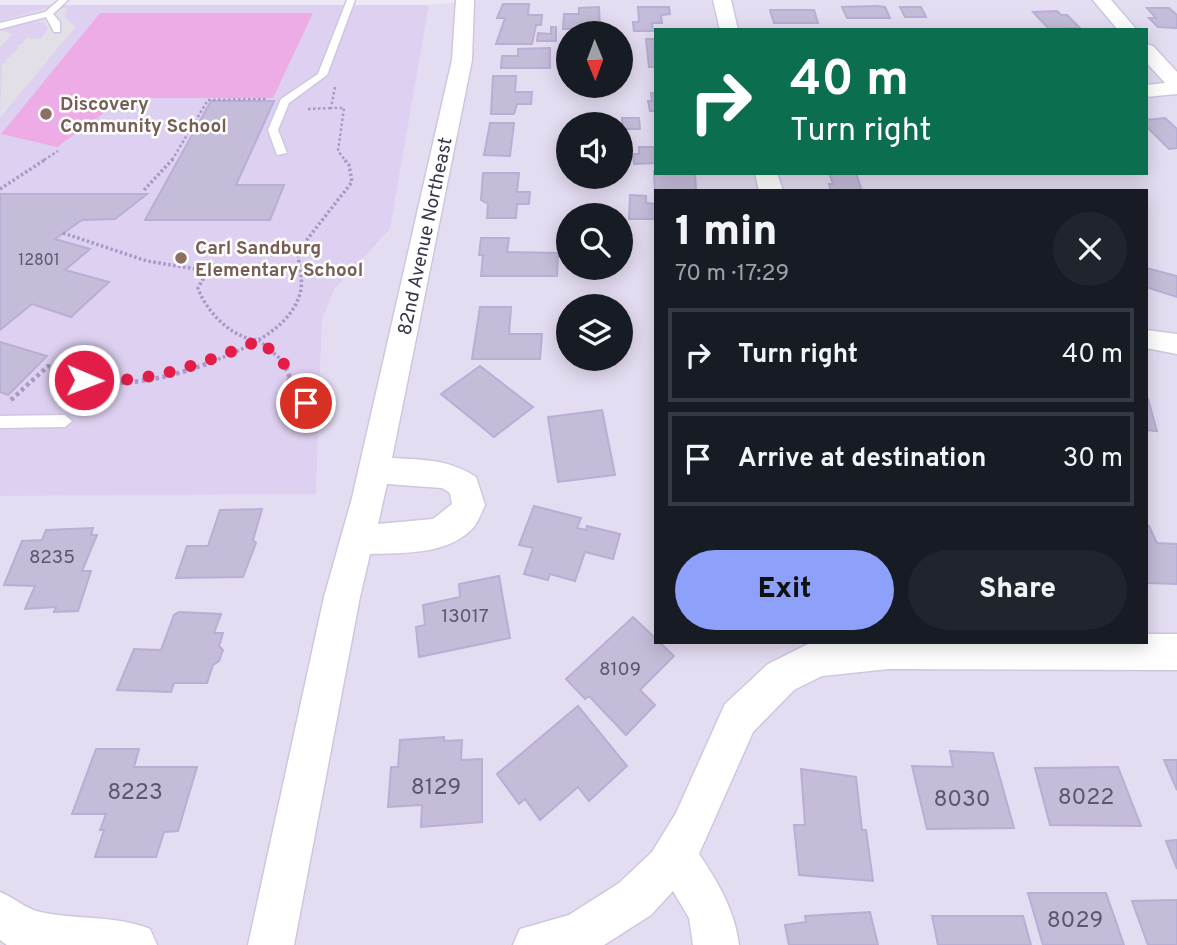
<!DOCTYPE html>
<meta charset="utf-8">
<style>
:root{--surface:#171b24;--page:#20242c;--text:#f1f3f6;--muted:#9ea1a6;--line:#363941;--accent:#8ea1fa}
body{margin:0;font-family:Overpass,sans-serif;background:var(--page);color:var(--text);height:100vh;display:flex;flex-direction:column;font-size:26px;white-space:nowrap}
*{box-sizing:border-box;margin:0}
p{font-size:23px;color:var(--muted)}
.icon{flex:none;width:38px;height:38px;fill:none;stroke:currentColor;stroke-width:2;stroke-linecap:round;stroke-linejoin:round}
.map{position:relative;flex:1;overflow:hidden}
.side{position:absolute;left:654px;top:189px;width:494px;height:455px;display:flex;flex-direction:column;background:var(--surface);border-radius:0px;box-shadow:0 4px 18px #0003}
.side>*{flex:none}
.hud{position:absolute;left:654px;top:28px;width:494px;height:147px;border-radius:0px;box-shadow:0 4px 18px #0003;background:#0b6e4f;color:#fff;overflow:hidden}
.needle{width:46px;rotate:179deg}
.fabs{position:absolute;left:556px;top:21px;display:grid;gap:14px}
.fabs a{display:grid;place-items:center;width:77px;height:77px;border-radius:50%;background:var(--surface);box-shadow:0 4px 18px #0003;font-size:35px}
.pin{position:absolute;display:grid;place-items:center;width:60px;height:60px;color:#fff;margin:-30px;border:4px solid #fff;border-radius:50%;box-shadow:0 2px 7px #0007}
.me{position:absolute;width:77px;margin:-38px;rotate:91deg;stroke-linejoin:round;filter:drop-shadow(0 0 5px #0008)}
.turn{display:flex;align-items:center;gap:24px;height:147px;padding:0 21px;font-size:32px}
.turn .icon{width:91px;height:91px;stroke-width:2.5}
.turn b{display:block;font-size:49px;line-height:60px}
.round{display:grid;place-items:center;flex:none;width:74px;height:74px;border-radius:37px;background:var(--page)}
.overview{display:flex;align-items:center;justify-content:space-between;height:119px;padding:0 21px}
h1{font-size:42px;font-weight:800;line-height:52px}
.primary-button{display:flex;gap:14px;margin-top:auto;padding:14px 21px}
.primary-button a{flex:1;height:80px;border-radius:42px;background:var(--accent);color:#111;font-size:28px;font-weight:800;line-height:80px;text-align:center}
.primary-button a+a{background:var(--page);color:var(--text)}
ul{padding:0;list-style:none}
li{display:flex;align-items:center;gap:21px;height:94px;margin:0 14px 10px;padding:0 7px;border:4px solid var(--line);border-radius:0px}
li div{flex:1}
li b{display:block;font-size:26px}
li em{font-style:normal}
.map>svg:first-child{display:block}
.residential{fill:#e4dcf1;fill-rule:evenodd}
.education{fill:#ddd0f0}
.green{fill:#eeace6}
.parking{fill:#e2e0e6}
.building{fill:#c4bcd9;stroke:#b9aed4;stroke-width:2}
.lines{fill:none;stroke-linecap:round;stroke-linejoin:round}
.lane-casing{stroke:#cfc6e0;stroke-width:3}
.street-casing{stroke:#cfc6e0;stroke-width:3}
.path-far2{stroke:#a798c6;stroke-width:2.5;stroke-dasharray:2.5 2.5;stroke-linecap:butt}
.path-far1{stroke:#a798c6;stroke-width:3.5;stroke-dasharray:2.5 2.5;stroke-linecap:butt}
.path{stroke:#a798c6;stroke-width:4.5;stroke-dasharray:3.5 3.5;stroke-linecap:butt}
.lane{fill:#fff;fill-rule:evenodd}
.street{fill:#fff;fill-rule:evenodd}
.route{stroke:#e11d48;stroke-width:12;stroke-dasharray:0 21.6}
.education-dot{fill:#8d6e63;stroke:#fff;stroke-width:2.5}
.labels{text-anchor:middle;stroke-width:5;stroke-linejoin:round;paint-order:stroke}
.far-number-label{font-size:16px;fill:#5d576e}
.far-education-label{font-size:19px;font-weight:bold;fill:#785e54;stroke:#fff;text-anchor:start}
.far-street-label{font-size:19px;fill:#3b354a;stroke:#fff}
.number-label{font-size:19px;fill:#5d576e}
.near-number-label{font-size:23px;fill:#5d576e}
</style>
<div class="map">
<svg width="1177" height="945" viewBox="0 0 1177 945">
<rect width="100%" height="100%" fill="#ede8f6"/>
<path class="residential" d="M481 0H1177V945H0V496L316 494 322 320 335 288 390 228 429 5ZM656 30H1146V173H656ZM569 33H621V86H569ZM569 124H621V177H569ZM656 191H1146V642H656ZM569 215H621V268H569ZM569 306H621V359H569Z"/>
<path class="education" d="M0 5H429L390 229 335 288 322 320 316 494 0 496Z"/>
<path class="green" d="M100 13H313L273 98H125L57 147 1 134Z"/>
<path class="parking" d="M47 8H67L65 18 76 26 0 118 2 64 8 62 5 60 12 57 10 55 16 52 19 48 17 46 23 43 26 38 40 39 48 29 44 23 35 21 6 27 2 30 12 34 0 48V21Z"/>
<path class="building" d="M503 4H529L528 15H542L541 25H536L532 44H496L505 18H497Z
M876 6 885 7 890 18H847L842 7Z
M599 7 600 29H563L564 14H579V8Z
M638 7H669L670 14 661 15 662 23H652L653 31H634L633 22H639Z
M900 7H921L926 17H905Z
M1147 8H1169L1177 15V28L1158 27 1149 18H1156Z
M770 10H814L818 23H774Z
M1057 11 1061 15H1067L1080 28 1049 29 1033 12Z
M551 27H556V41H537L538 33 551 34Z
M646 39H656V67H649Z
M550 48V68H501L502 56H518V49Z
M493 76H516L515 92H532L531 104H517L514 114H491Z
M651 93H656V111H650L648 101H652Z
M211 101H274L236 185H284L270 220H145Z
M622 118H639L640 129H623Z
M1165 118 1177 129V148L1169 149 1146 126V120Z
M490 123H514L510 156 484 155Z
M639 147H656V163L634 164 633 154H639Z
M654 172 695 173 696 191H656L655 195Z
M483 173H519L517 192H530L529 204H517L516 218H487L488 204 481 200Z
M829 173H856L862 191H831L829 184H833Z
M0 194H147L115 219 82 220 55 239 90 249 65 270 109 282 71 317 32 304 0 330Z
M630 195 646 196V203L656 204V219H629Z
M481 238H509L507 252 558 253 557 276H481L483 255H479Z
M1146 268 1177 276V297L1146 287Z
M480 307H511L509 334H542L540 359H472Z
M0 342 47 356 8 395 0 392Z
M480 366 533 407 494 437 441 394Z
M1146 399H1148L1157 431 1146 430Z
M602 410 615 475 558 482 548 417Z
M534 506 581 518 577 528 586 530 587 526 620 534 613 559 585 552 575 581 550 574 548 580 524 574 533 548 519 545Z
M262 509 253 540 256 543 243 577 176 578 187 546H208L220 510Z
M1146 526H1149L1157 543 1177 544V584L1146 583Z
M93 528 91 535H97L82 571H91L78 611 54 612 56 607 25 609 35 586 4 585 22 541 42 540 46 530Z
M499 576 510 638 419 657 416 627 425 625 423 605 460 597 459 584Z
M179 612 221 614 214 633H223L219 646 223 650 219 661 213 665 207 683H174L171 692 117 690 134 649 161 650 174 615Z
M633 617 674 656 640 690 655 705 626 735 589 696 585 699 566 679Z
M578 706 627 766 589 801 578 787 540 820 525 799 519 804 497 774Z
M444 737V741L462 740 461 760 482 759V822L421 827 422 805 388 807 391 767H398L400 740Z
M96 749H139L134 767H197L178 831 164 832 156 857H95L104 830H100L106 814H72Z
M950 751 993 753 1014 828 927 829 912 766 953 767Z
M1164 760H1177V790Z
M1118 767 1141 826 1050 825 1035 768Z
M801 769 856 777 862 830H866L873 881 799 875 794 825H805Z
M1177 840V869L1166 841Z
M1028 893H1106L1124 945H1043Z
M1177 900V945H1148L1132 901Z
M870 912 878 945H789L785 925 806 922 805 916Z
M932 916H1023L1031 945H938Z"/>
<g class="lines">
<g class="lane-casing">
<path id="lane" d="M59 0H68L53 14 60 22V32H54L46 17 0 29V23L45 12Z
M347 0H355L327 75 289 103 278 130 287 153 277 155 268 130 281 99 318 74Z
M65 415 72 421 65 427 0 428V416Z"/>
</g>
<g class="street-casing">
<path id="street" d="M456 0H474L472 60 392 458C425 460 448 459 476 477L485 505C481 513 478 523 472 529 447 555 402 553 370 554L360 597 294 945H248L324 597 352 498 452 60ZM387 484 442 488 450 493 452 504 433 519 378 524Z
M713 0H731L738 30H720Z
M1093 0H1111L1137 30H1118Z
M1146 44 1153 46 1177 72V94L1146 97V85L1165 83 1146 62Z
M755 173H777L783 191H759Z
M1146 330 1177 334V354L1146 348Z
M1146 634H1177V670L889 669 822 676 794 690 753 732 699 854C718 882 735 911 739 945H693L689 918 673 891 651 915 604 945H513L520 929 569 915 619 883 652 852 676 813 725 704 768 664 812 642H1146Z
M0 892C13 897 26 909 40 912 76 920 116 915 150 929L157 945H7L0 940Z"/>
</g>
<path class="path-far2" d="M335 87 331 108H344L338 151 345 160
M308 109 331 108
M44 160 58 151
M172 160 208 100 266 99"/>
<path class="path-far1" d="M0 189 46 159
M144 190 173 159
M63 233 147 261 202 270 206 274 198 288C206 312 234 340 259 340L285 363
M209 363C242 350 294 329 301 289 303 277 298 264 298 251L352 182 349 165 344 159"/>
<path class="path" d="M283 361 299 400 327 406
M11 400 48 366C60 371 71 378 84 380 125 389 176 376 214 361
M76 407 96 381"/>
<use href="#lane" class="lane"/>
<use href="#street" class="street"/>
</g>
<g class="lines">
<path class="route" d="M84 380C147 385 202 364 260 340L288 368 294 395 306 403"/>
</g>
<g class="education-dot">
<circle cx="46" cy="114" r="7"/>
<circle cx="181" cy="258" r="7"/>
</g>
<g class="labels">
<g class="far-number-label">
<text x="39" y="265">12801</text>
</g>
<g class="far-education-label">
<text x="60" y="110">Discovery<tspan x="60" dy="22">Community School</tspan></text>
<text x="195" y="254">Carl Sandburg<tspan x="195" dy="22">Elementary School</tspan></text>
</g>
<g class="far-street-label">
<text transform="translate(424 236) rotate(-78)" y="7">82nd Avenue Northeast</text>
</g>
<g class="number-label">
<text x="52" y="563">8235</text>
<text x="465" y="622">13017</text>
<text x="620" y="675">8109</text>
</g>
<g class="near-number-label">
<text x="436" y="794">8129</text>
<text x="135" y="799">8223</text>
<text x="1086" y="804">8022</text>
<text x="962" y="806">8030</text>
<text x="1075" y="927">8029</text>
</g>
</g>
</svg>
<div class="fabs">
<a><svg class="needle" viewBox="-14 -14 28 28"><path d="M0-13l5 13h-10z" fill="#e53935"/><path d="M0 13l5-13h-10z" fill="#9ea1a6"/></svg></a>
<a><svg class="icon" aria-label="sound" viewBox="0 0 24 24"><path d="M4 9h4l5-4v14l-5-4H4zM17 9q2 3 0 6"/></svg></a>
<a><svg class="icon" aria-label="search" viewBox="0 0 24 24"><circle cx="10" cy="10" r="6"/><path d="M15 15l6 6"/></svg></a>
<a><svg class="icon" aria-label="layers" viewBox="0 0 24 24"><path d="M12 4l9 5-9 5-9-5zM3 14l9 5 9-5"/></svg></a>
</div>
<div class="pin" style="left:306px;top:403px;background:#d93025"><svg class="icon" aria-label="arrive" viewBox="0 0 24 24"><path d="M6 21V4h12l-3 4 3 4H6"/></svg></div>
<svg class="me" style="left:84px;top:380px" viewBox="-20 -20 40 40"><circle r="17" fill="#e11d48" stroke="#fff" stroke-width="3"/><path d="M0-11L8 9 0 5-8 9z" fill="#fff"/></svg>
<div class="hud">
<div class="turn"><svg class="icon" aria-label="right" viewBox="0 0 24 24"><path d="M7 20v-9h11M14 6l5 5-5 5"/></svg><div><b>40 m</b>Turn right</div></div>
</div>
<section class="side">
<div class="overview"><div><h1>1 min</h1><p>70 m · 17:29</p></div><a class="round"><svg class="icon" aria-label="close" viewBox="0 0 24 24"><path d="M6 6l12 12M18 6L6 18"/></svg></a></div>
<ul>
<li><svg class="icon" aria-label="right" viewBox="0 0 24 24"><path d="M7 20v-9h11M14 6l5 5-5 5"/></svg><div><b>Turn right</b></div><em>40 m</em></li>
<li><svg class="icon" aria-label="arrive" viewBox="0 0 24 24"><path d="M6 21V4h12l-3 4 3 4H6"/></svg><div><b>Arrive at destination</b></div><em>30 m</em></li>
</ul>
<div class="primary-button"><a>Exit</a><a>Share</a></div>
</section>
</div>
